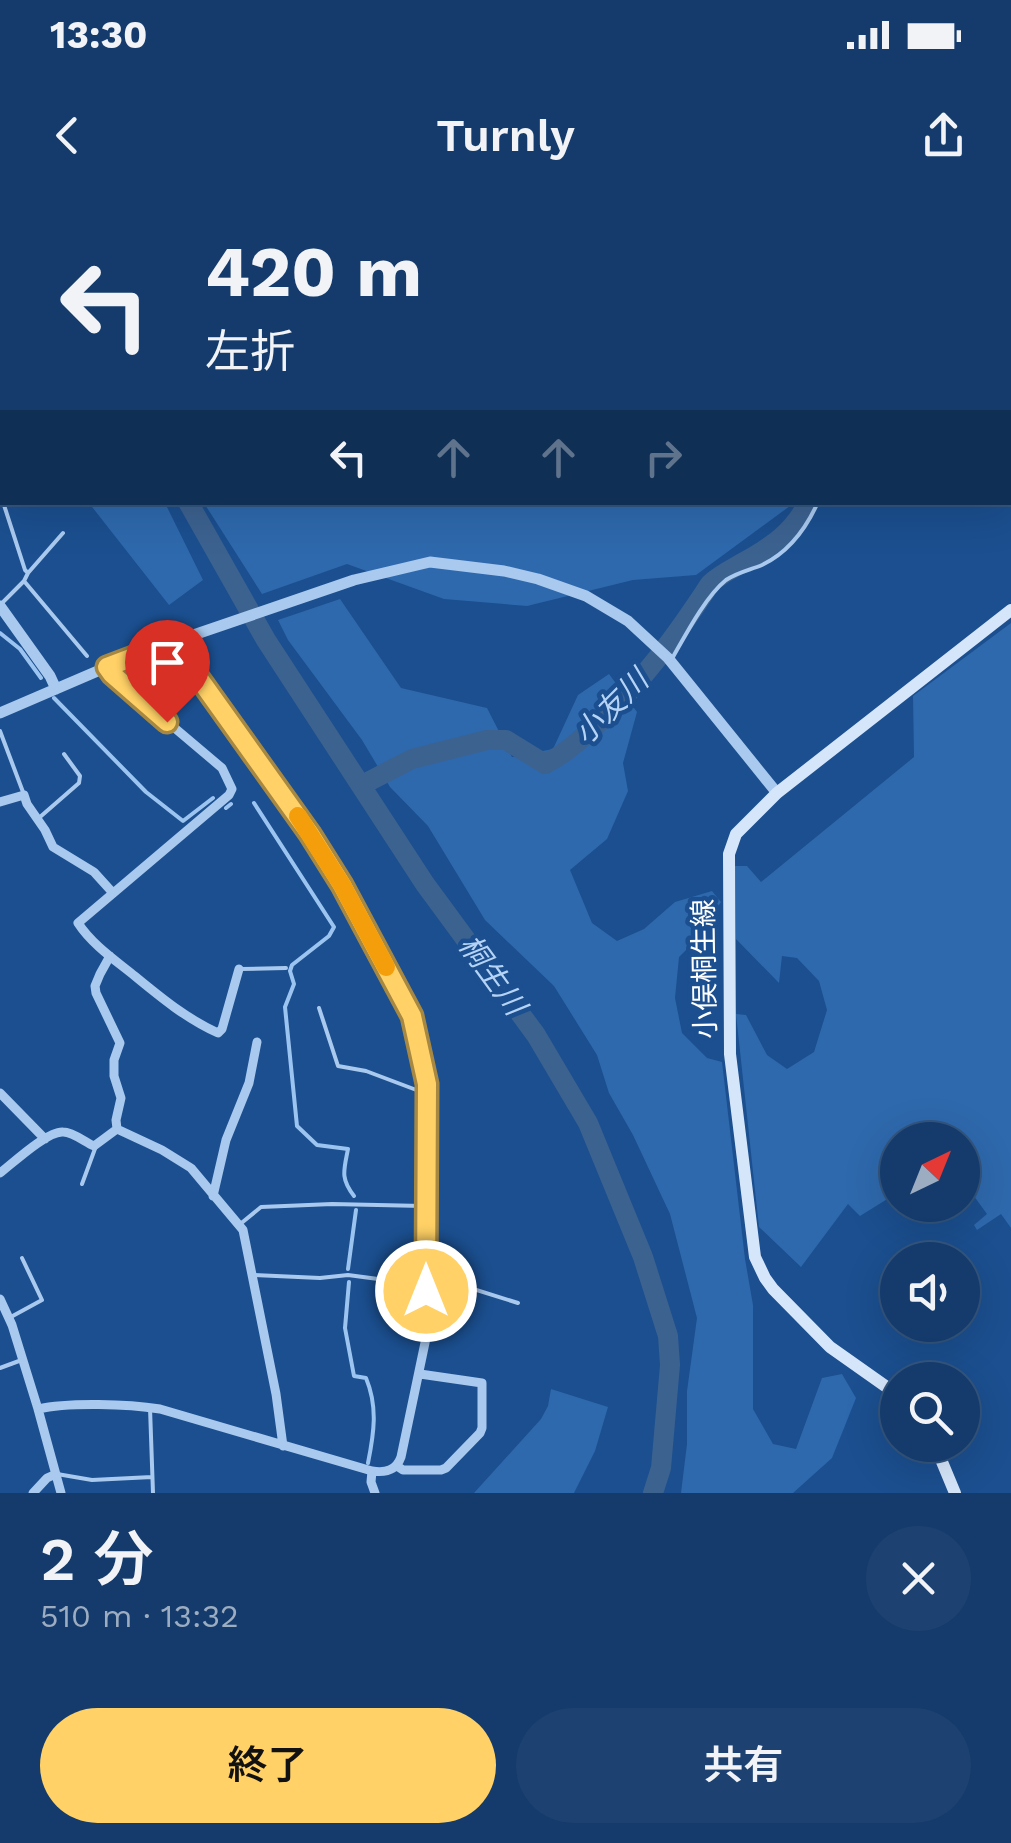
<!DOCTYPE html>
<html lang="ja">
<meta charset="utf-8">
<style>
:root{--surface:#143b6b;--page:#1d4271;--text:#f1f3f6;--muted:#9dadc1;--line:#33557e;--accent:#ffd166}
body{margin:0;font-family:"Work Sans","Noto Sans JP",sans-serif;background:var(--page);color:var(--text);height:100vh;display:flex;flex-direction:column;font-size:38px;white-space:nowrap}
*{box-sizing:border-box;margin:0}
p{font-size:32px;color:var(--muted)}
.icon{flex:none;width:55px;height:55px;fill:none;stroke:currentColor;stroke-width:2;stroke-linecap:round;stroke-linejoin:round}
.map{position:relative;height:1293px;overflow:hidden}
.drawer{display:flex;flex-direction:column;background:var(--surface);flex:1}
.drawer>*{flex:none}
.guide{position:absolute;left:0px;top:0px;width:1012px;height:305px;box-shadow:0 10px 40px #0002,0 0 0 2px var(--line);background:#143b6b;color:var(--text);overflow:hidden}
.needle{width:65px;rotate:43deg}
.controls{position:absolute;left:880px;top:922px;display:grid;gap:20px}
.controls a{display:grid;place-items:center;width:100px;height:100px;border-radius:50%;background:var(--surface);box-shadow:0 10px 40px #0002,0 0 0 2px var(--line);font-size:50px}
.pin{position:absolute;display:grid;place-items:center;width:85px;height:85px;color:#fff;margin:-102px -42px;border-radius:50% 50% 50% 0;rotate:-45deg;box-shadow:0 0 10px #0007}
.pin .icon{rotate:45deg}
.me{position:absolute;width:110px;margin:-55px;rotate:0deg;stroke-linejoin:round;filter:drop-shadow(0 0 8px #0008)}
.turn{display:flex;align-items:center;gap:35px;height:210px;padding:0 40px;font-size:45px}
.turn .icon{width:130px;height:130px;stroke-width:2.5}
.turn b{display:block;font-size:70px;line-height:85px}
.lanes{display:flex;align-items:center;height:95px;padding:0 40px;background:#0003;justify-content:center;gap:50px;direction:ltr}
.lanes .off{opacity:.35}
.round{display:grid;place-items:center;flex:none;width:105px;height:105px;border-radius:52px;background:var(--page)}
.summary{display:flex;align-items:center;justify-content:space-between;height:170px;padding:0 40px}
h1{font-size:60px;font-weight:600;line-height:75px}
.cta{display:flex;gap:20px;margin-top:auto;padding:20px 40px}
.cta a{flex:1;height:115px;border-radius:60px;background:var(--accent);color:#111;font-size:40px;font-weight:600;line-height:115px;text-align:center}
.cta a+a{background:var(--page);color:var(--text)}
.status{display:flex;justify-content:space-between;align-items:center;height:70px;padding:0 50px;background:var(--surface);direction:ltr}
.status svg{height:28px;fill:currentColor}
header{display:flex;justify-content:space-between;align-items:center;height:130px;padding:0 40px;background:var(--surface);font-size:45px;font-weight:600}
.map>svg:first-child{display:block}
.green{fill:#2e69ad}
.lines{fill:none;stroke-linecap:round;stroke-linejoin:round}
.stream{stroke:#9cc4f0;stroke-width:4}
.river{stroke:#3c6290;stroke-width:20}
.service{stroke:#a9c9ee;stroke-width:4}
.minor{stroke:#a9c9ee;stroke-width:9}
.tertiary{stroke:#a9c9ee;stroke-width:11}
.secondary{stroke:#d6e6fa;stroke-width:12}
.route-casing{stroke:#a68842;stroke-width:25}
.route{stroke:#ffd166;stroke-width:18}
.slow{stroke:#f59e0b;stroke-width:18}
.labels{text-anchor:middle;stroke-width:9;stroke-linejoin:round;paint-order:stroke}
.street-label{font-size:28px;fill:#fff;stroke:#1b4f8f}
.water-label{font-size:30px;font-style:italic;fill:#b5d3f5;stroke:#1b4f8f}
</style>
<div class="status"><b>13:30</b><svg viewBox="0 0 49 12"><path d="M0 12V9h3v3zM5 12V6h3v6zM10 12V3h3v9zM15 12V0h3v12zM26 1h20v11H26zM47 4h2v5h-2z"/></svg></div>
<header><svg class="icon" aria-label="back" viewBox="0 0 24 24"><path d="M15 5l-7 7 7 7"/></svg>Turnly<svg class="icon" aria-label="share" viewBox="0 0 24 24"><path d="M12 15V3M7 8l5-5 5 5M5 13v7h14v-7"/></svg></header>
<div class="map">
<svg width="1011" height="1293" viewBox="0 0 1011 1293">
<rect width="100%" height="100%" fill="#1b4f8f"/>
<path class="green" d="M85 0H1011V184L1010 2H86Z
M89 303H165L203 380 169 405Z
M204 303H794L696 375 633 380 527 406 444 399 347 364 262 394Z
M340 399 401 488 487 508 512 557 553 549 578 495 609 474 637 512 623 563 628 591 607 639 570 670 592 723 617 741 644 729 675 702 712 691 721 702 694 742 679 757 675 798 682 833 707 858 722 862 745 1059 753 1105V1209L773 1244 796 1249 822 1178 842 1174 856 1198 832 1258 793 1293H681L687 1244V1191L697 1118 670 1014 633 935 609 893 597 855 554 786 485 720 428 626 390 587 362 540 288 440 278 420Z
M1011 423V1028L1001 1014 977 1030 974 1025 987 1014 963 981 962 940H898L897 993 860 1016 848 1004 801 1067 759 1027 736 814 746 815 767 855 787 869 814 852 827 810 819 781 797 758 782 756 779 783 736 739 735 666H747L761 682 914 557 913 496Z
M551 1189 608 1207 595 1251 574 1293H474L541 1219 548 1206Z"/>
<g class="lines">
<path class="stream" d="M0 433 20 449 41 478
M54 498 146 592 183 621 213 598
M254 603 334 727 329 736 292 765 290 771 294 784 285 807 297 926 317 945 348 949C344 970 340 978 354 996
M226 608 231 604
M348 1069 356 1010
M349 1082 345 1128 354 1176 366 1178C378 1207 374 1233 368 1263"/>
<path class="river" d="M70 0 72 2
M1010 203 1011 202
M188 302 266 440 425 684 536 835 588 923 643 1057 668 1136 670 1165 661 1268 653 1293
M362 585 412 559 487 540H506L545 564C565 554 579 541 595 526 641 484 676 436 710 384 720 374 732 369 744 362 771 347 795 331 808 302"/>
<path class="service" d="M1010 179 1011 178
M1010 214 1011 213
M3 302 25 370 28 373
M24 381 87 456
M1 404 24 381 28 373 63 333
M175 445 272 578 310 634 342 685 412 816 426 875 427 894 366 871 338 866 319 808
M673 457C686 434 706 396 726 380 738 372 750 370 762 365 789 352 806 329 818 302
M0 531 23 592
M40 617 79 583 80 576 64 554
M241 769 286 768
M82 984 96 946
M239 1025 261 1007 332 1004 423 1006
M254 1075 320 1078 348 1075 393 1081 427 1091
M426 1079 451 1082 518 1103
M9 1118 42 1100 22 1058
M0 1168 19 1161
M150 1208 153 1293
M57 1274 92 1280 152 1277"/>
<path class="minor" d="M107 467 112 475 222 568 232 589 229 595 78 723C91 743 112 758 131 773 159 796 185 818 218 833L222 829 239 769
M0 602 24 595 27 604 45 630 53 647 94 672 113 693
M0 893 45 939
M117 929 162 950 191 968 243 1030 276 1194 283 1246
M0 973C13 963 47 931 63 932 73 932 85 942 94 946L117 929 116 920 121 898 114 876V860L120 843 96 793 95 786 100 774 110 756
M213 996 226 940 249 883 257 842
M0 1099 12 1125 38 1209 61 1293
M38 1209C69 1202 128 1204 160 1209L372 1271C385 1273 396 1271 401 1257L426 1138 427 894
M397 1266 403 1270H441L446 1268 480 1233 482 1228V1183L420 1174
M372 1271 371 1282 375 1293
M33 1293 47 1278 56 1274"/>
<path class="tertiary" d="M0 406 50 476 56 489
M0 513 107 467 173 442 354 380 430 362 504 371 538 379 586 396 628 421 668 458 777 593"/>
<path class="secondary" d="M898 1195 830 1147 773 1089 765 1078 755 1057 730 854 729 654 736 634 777 593 1011 410
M935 1245 955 1293"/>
</g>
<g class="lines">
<g class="route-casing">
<path id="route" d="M167 522 112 474 107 467 173 442 310 634 342 685 412 816 427 884 426 1091"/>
</g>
<use href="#route" class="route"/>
<path class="slow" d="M298 616 342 685 386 767"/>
</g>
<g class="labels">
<g class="street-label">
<text transform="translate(704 769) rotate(-91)" y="10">小俣桐生線</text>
</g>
<g class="water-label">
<text transform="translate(611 507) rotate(-45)" y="10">小友川</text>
<text transform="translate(492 775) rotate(54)" y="10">桐生川</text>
</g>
</g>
</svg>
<div class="controls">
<a><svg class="needle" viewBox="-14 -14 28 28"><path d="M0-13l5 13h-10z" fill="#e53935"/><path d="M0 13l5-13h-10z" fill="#9dadc1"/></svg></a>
<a><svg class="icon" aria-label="sound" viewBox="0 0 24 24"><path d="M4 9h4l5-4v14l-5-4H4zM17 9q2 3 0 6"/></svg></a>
<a><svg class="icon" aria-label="search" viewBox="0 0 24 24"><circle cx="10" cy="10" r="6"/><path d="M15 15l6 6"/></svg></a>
</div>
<div class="pin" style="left:167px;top:522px;background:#d93025"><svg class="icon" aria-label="arrive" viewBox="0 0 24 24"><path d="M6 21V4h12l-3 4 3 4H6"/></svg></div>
<svg class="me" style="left:426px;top:1091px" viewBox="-20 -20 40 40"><circle r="17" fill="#ffd166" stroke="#fff" stroke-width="3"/><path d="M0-11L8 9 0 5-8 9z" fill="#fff"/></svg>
<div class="guide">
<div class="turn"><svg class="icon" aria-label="left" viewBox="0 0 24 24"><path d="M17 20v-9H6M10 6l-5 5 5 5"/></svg><div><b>420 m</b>左折</div></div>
<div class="lanes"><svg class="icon" aria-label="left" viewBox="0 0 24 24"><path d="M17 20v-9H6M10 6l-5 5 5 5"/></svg><svg class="icon off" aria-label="ahead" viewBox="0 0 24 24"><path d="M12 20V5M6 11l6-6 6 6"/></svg><svg class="icon off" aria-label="ahead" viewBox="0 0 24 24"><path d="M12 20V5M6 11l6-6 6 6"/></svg><svg class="icon off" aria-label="right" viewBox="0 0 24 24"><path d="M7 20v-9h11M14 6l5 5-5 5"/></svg></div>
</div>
</div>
<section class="drawer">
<div class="summary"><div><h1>2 分</h1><p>510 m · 13:32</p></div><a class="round"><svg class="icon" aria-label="close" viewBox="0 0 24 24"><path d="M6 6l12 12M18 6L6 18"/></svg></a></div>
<div class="cta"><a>終了</a><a>共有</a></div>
</section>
